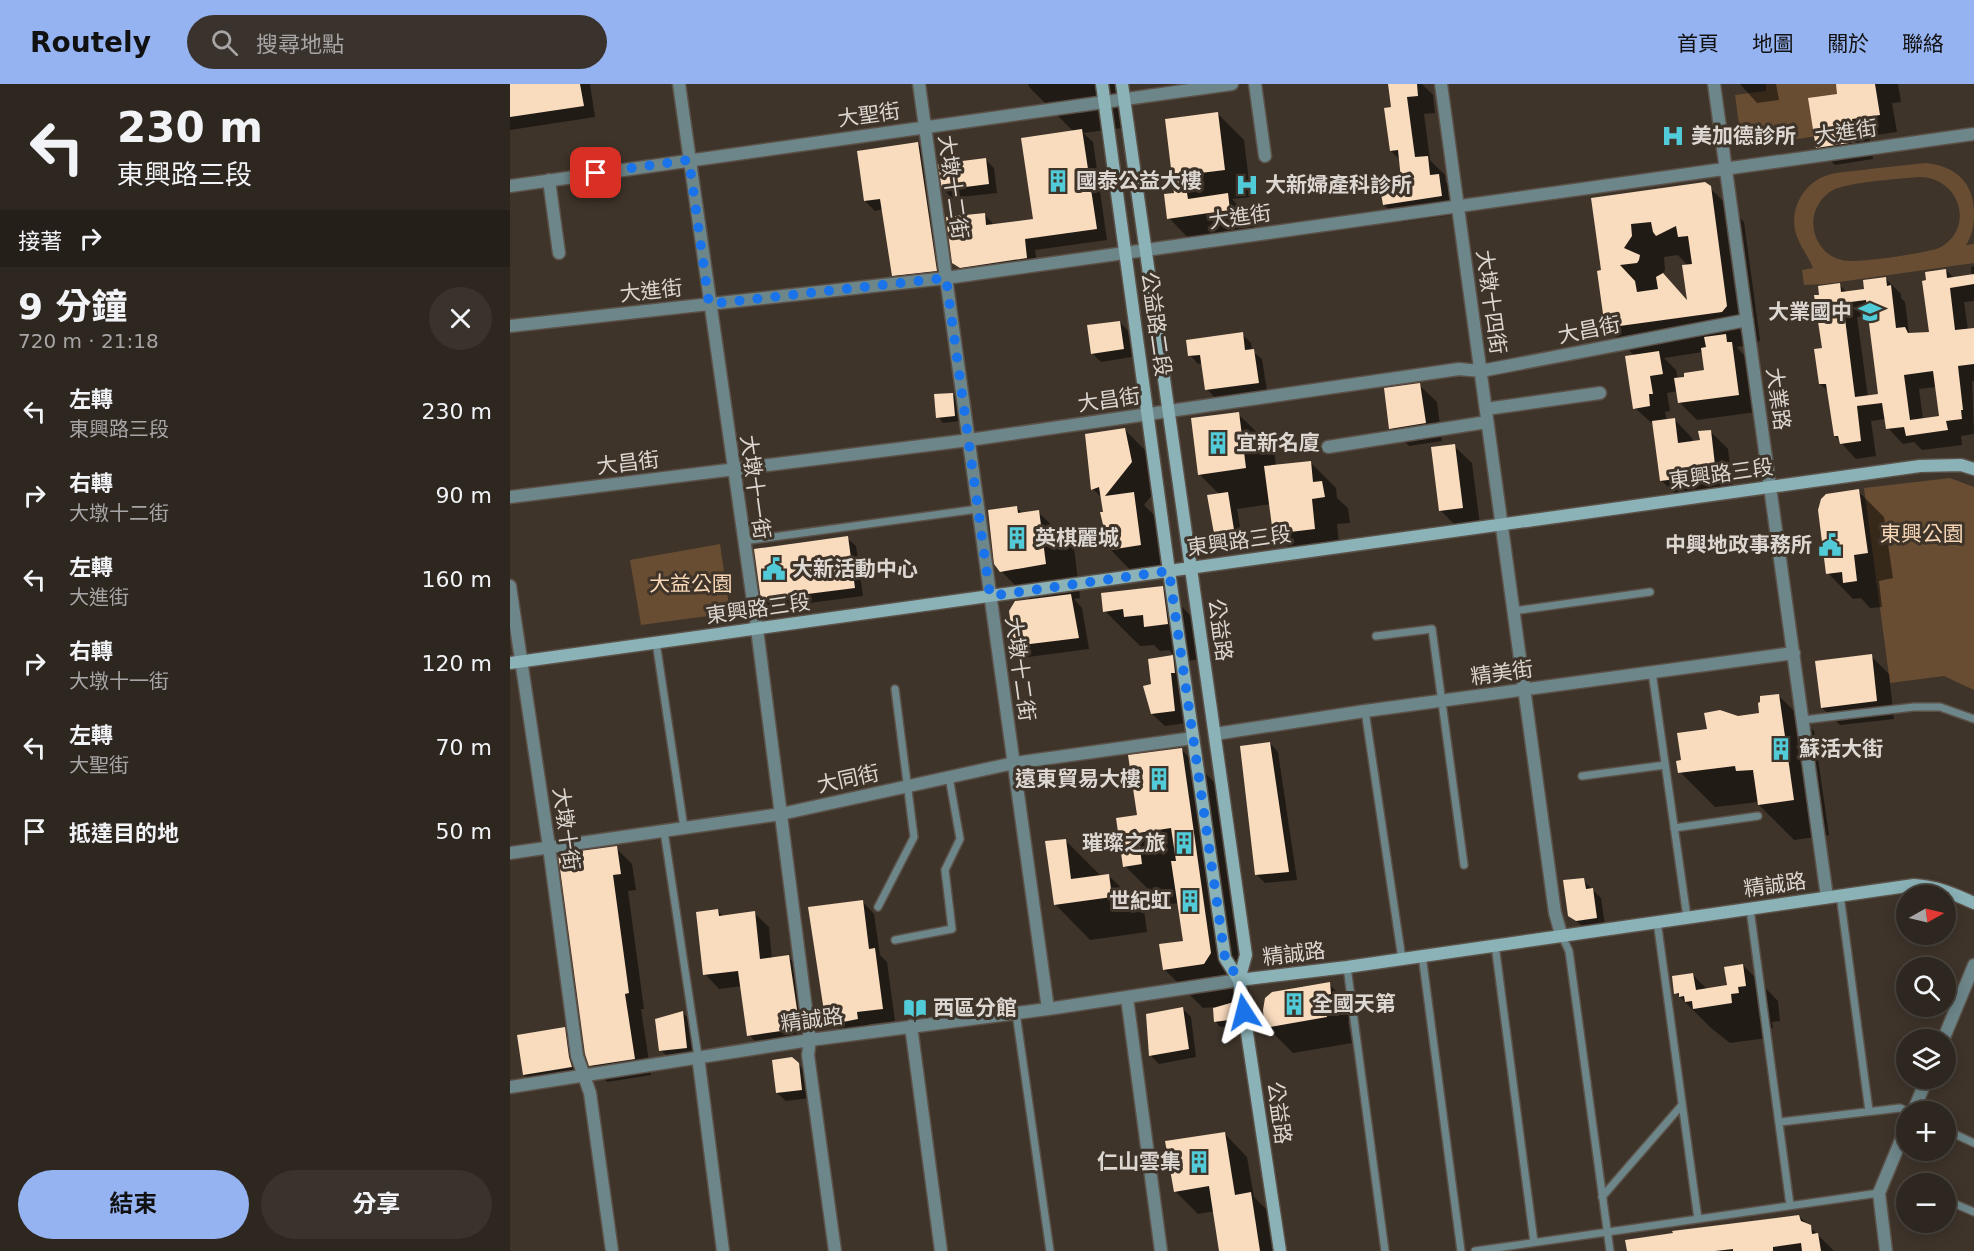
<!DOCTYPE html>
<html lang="zh-TW">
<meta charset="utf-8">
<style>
:root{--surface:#2e2720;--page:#3a332d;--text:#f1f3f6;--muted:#a7a5a5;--line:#49443e;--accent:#95b2f1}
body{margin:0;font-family:"DejaVu Sans","Noto Sans TC",sans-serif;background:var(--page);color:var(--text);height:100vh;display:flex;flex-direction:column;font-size:22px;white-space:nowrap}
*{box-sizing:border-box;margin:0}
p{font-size:20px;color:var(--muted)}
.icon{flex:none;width:33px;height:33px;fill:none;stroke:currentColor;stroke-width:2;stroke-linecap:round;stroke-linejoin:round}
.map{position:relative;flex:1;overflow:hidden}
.panel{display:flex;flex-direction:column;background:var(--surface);width:510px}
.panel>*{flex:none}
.banner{background:#2e2720;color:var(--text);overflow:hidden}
.needle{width:39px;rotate:82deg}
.buttons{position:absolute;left:1386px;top:801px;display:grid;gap:12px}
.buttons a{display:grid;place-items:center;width:60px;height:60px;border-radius:50%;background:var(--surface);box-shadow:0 3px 15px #0003,0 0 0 2px var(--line);font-size:30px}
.pin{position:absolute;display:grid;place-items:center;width:51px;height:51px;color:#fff;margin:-26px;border-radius:12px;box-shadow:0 3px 9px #0006}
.me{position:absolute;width:66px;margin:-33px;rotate:351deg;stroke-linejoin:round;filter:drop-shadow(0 0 4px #0008)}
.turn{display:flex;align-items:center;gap:21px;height:126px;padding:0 18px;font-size:27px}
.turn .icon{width:78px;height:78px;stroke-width:2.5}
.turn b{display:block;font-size:42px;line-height:51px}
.then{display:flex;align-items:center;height:57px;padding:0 18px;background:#0003;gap:12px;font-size:22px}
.round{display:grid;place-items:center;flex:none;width:63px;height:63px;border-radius:32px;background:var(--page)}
.summary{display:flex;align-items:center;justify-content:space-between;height:102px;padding:0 18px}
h1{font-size:36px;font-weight:700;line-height:45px}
.cta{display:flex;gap:12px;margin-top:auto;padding:12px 18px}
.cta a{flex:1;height:69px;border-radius:36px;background:var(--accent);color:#111;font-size:24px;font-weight:700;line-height:69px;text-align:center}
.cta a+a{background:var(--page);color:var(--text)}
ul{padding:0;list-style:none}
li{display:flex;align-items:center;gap:18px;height:84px;padding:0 18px}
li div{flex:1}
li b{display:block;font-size:22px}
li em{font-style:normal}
header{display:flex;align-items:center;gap:36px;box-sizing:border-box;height:84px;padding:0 30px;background:var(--accent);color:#111}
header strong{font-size:28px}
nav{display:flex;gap:33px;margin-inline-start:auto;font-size:21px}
.search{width:420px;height:54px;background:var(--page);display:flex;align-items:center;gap:15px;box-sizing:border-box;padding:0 21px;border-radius:33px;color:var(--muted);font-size:22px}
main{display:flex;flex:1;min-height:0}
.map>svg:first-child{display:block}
.green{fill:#684d32;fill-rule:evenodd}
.shadow{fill:#0007;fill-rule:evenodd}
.building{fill:#f9dbbe;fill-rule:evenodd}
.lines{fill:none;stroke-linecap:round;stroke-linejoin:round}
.lane-casing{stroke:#5b5148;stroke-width:10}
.street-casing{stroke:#5b5148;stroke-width:15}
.secondary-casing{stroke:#5b5148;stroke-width:15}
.lane{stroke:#6d8689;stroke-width:7}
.street{stroke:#6d8689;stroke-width:12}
.secondary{stroke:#8ab2b7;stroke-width:12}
.route{stroke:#1a73e8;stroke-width:10;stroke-dasharray:0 18}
.labels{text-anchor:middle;stroke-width:6;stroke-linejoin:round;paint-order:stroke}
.street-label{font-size:21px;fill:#ddd7d1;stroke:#3e342a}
.poi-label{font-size:21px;font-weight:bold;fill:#ddd7d1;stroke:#3e342a;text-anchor:start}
.park-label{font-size:21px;fill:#f7d6b6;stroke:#3e342a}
</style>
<header>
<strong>Routely</strong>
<div class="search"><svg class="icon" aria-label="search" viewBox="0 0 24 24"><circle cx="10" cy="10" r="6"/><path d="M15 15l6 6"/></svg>搜尋地點</div>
<nav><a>首頁</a><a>地圖</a><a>關於</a><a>聯絡</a></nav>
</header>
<main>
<section class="panel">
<div class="banner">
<div class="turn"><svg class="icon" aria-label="left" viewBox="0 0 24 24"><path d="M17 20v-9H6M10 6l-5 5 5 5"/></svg><div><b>230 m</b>東興路三段</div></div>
<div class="then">接著<svg class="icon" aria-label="right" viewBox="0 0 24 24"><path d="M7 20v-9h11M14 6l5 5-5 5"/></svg></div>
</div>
<div class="summary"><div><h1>9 分鐘</h1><p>720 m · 21:18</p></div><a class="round"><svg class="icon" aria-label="close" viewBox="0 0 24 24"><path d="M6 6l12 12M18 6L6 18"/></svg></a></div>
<ul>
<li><svg class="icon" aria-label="left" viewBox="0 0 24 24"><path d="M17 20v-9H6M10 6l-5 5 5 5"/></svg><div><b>左轉</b><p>東興路三段</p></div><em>230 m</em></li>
<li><svg class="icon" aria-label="right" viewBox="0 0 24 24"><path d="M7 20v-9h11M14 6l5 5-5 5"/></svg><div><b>右轉</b><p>大墩十二街</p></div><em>90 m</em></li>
<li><svg class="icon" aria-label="left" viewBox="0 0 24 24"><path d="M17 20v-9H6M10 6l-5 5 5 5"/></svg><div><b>左轉</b><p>大進街</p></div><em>160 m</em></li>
<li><svg class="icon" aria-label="right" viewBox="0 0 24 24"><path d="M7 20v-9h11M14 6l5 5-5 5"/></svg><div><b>右轉</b><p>大墩十一街</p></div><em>120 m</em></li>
<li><svg class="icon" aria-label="left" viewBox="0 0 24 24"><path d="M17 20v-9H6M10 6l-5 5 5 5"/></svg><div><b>左轉</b><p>大聖街</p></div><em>70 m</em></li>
<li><svg class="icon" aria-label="arrive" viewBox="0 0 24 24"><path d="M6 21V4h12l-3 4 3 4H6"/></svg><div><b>抵達目的地</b></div><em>50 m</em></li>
</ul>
<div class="cta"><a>結束</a><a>分享</a></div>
</section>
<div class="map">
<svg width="1464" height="1167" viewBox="0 0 1464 1167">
<rect width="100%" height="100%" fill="#3e342a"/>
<path class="green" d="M1256 0H1336L1307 52 1232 63 1225 11 1256 7Z
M1416 79C1445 82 1464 98 1464 129 1464 141 1463 150 1456 161L1464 160V179L1315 200 1294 201 1292 186 1303 184C1298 171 1288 160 1285 146 1280 121 1297 95 1322 90 1334 87 1348 87 1360 85 1378 83 1397 81 1416 79ZM1408 93C1444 92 1464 133 1438 158 1433 162 1428 165 1422 166 1407 170 1345 180 1332 176 1323 174 1315 169 1310 161 1304 152 1302 141 1304 131 1307 120 1314 111 1323 106 1339 98 1388 95 1408 93Z
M1440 394 1464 403V606L1434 592 1380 599 1354 404Z
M210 460 220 529 131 541 120 476Z"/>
<path class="shadow" d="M0 0H80L85 33 0 46Z
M518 0H606L608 13 614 21 610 28 612 44 573 49 583 58 597 156 525 166 528 185 456 190 444 179 474 130 485 142 524 137 564 48 519 3Z
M880 0H912L923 11 925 29 914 30 920 76 935 91 936 98 946 109 949 130 892 138 874 121 893 97 890 76 881 67 883 25Z
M1230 0H1266L1269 16 1247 19Z
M1328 0H1388L1391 18 1382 19 1387 48 1359 52 1363 75 1325 81 1307 63 1329 11Z
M708 30 734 56 741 113 722 115 744 138 746 152 685 161 659 134 666 110 657 36Z
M407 59 417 69 436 196 393 201 383 191 373 125 365 127 355 117Z
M475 75 484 84 487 109 442 114 434 106Z
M1200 104 1234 138 1250 256 1246 260 1227 263 1239 277 1246 328 1187 336 1169 318 1168 307 1157 309 1160 327 1155 328 1157 337 1165 336 1182 354 1183 359 1191 358 1200 347 1218 365 1223 407 1169 414 1151 396 1144 341 1125 324V272L1096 244 1092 188 1083 115ZM1168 171 1178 182 1179 217 1152 190 1155 186 1154 173ZM1193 268 1196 287 1168 295 1166 286 1154 274Z
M1464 182V217L1454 218 1458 246 1464 245V297H1462L1464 350 1451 352 1452 361 1412 366 1404 358 1393 360 1378 344 1376 335 1361 337 1366 372 1346 375 1325 352 1319 308 1310 300 1313 266 1329 201 1337 208 1356 206 1376 195 1391 210V214L1395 218 1399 249 1421 250 1436 186 1444 194 1462 192 1461 183ZM1359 232 1370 311 1358 313 1347 233ZM1426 303 1430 333 1413 335 1409 305Z
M610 238 618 247 622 273 591 278 582 269Z
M732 250 741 259 742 267 752 275 757 307 705 314 697 305 693 279 688 280 680 271Z
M909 301 927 318 932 357 899 362 881 344Z
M443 310 448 316 450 337 433 339 428 333Z
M728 330 764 365 766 382 800 378 826 404 827 414 838 424 840 439 827 440 830 470 791 475 765 449 761 420 727 425 733 460 715 463 706 454 710 411 689 390Z
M614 345 640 371 647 405 634 421 649 436 657 487 626 492 600 465 593 415 583 405Z
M944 362 962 379 970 441 948 444 930 426Z
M1348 407 1374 433 1383 494 1369 497 1372 523 1360 524 1351 514 1343 515 1318 489Z
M507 424 513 430 528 428 564 463 570 514 564 515 572 524 579 565 518 573 506 561 521 517 491 487Z
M337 454 346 462 353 512 261 524 253 515Z
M652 503 687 538 693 575 668 578 676 639 655 642 642 630 640 576 665 572 659 566 650 567 644 561 630 562 595 527Z
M1361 572 1379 590 1384 635 1330 641 1312 624Z
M1269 612 1304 647 1319 751 1284 756 1249 721V718L1205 723 1170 688 1173 678 1199 646 1228 633 1251 630Z
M760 659 768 668 787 796 755 799 747 791Z
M671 665 710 704 739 909 733 918 724 920 729 925 731 940 710 943 705 937 704 923 693 924 654 885 674 858 669 819 654 821 615 782 628 733Z
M555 756 590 791H598L634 826 637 848 580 856 545 820Z
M106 764 122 780 126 806 118 807 134 925H131L141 991 97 998 81 981 77 970Z
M1073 796 1091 814 1095 842 1076 845 1059 832Z
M352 817 364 830 370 871 377 878 385 937 359 940 360 947 337 951 316 933Z
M208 827 214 833 244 829 259 843 262 875 278 873 293 887 302 947 292 960 253 965 239 951 232 902 209 905 195 890Z
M1233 881 1268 917 1270 937 1262 938 1263 944 1255 945 1257 954 1220 959 1201 944 1166 909 1183 891 1197 905 1218 902Z
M819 900 845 926 846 936 838 937 842 959 783 969 757 943Z
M673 925 681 933 686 973 649 980 641 972 637 931Z
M172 928 181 937 185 972 160 975 151 966Z
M54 945 66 957 70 986 26 1002 14 991Z
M288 980 297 989 300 1014 276 1017 267 1009Z
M714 1049 737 1073 744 1113 764 1133 769 1167H711L705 1127 688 1130 665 1107Z
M1289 1132 1324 1167H1118Z"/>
<path class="building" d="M0 0H70L74 22 0 33Z
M878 0H907L908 12 897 13 905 73 918 72 920 91 929 90 932 112 873 121 869 99 891 95 888 66 880 67 874 24 881 23Z
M1326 0H1365L1370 31 1342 35 1346 58 1306 64 1298 14 1327 10Z
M708 28 715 86 674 91 678 115 718 109 720 126 657 135 654 110 664 109 655 35Z
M572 45 587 145 515 155 517 174 450 184 442 179 436 133 475 129 476 141 523 135 511 54Z
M408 58 427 187 382 192 370 115 354 117 347 67Z
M476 74 479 100 432 106 428 80Z
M1195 98 1201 102 1217 222 1212 228 1095 244 1087 187 1091 186 1081 114ZM1141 138 1143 148 1146 152 1166 142 1168 153 1178 152 1182 180 1172 181 1177 216 1153 189 1146 193 1148 205 1127 208 1125 197 1110 181 1127 179 1129 176 1130 171 1114 164 1122 152 1121 140Z
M1436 185 1437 194 1464 190V200L1440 204 1445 246 1464 244V280L1448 282 1453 326H1451L1452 335 1436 337 1438 346 1396 352 1394 343 1376 345 1372 319 1347 322 1351 357 1330 360 1328 352H1324L1316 300H1309L1304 265 1312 264 1304 211H1309L1308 202 1330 199 1331 208 1354 205 1353 196 1376 193 1377 202 1381 201 1386 244 1395 243 1398 249 1419 248 1412 197 1416 196 1415 188ZM1356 216 1368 310 1345 313 1333 219ZM1423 287 1429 332 1400 336 1394 291Z
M610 237 614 265 581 270 577 241Z
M733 248 735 266 744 265 749 299 695 306 690 271 678 272 676 256Z
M1216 250 1217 258H1222L1229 311 1168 319 1164 294 1174 293V289L1194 286 1191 264 1196 263 1194 253Z
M1149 267 1153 290 1140 292 1143 310H1139L1140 322 1123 325 1115 272Z
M910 299 916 339 879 345 874 304Z
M443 309 445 332 426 334 424 310Z
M729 328 736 384 688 391 681 334Z
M1165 334 1168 359 1190 356 1188 347 1201 346 1206 390 1150 397 1142 337Z
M615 344 622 378 595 412 624 408 631 461 599 466 590 428H593L589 403 581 406 575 350Z
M945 360 953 424 929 427 921 363Z
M801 377 803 398 812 397 815 413 802 415 805 445 763 450 754 382Z
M1349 405 1358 469 1344 471 1347 497 1333 499 1332 488 1316 490 1308 426 1311 415 1316 410Z
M718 408 725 452 705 455 697 411Z
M507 422 508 429 529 426 536 480 490 488 484 480 478 426Z
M338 452 345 504 251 516 244 465Z
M653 502 658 540 634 543 633 531 614 533 613 525 593 528 591 509Z
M561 510 569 554 504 562 499 527 505 517Z
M1362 570 1367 617 1311 624 1305 577Z
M663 571 665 589H661L665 627 641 630 633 602 641 600 638 575Z
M1269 610 1284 716 1248 721 1243 686 1226 687 1225 682 1168 689 1166 677 1171 676 1167 649 1197 645 1194 629 1210 626 1228 632 1249 629 1248 619 1250 618V612Z
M760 658 779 788 745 791 730 662Z
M672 664 701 869 694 880 653 886 649 860 673 857 661 777H666L661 744 628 749 632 780 613 783 606 734 627 731 618 671Z
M556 755 561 795 599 790 602 813 544 821 535 757Z
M107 762 111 790 103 791 119 909 115 910 125 975 79 982 75 970 48 770Z
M1074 794 1076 805 1083 804 1087 834 1066 837 1058 832 1053 796Z
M353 816 359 865 365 864 373 925 347 928 348 935 323 940 315 934 298 823Z
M208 825 209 832 245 827 250 875 279 871 288 932 278 946 237 952 228 887 193 891 186 828Z
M1233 880 1236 902 1228 903 1229 909 1221 910 1222 919 1183 925 1182 917 1175 918 1174 912 1169 913V909L1164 910 1162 892 1183 889 1186 906 1217 901 1214 883Z
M820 898 821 910 813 912 817 933 755 944 753 926 755 914 762 908Z
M724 918 727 935 704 938 703 924Z
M673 923 679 965 639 972 636 930Z
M173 927 177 964 149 967 145 935Z
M55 943 59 973 62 983 13 991 7 951Z
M282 973 289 979 292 1006 266 1009 262 976Z
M715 1048 725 1111 741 1108 750 1167H709L699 1102 664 1108 655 1057Z
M1289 1131 1291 1137 1301 1141 1302 1150 1308 1149 1311 1167H1292L1291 1159 1263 1163V1167H1223V1165L1205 1167H1117L1115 1156 1163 1149 1162 1147Z"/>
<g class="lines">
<g class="lane-casing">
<path id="lane" d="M233 457 468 425
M1003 527 1140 508
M866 552 922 545 954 781
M146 558 174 744
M1142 588 1177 833
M855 627 892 875
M1293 636 1404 623H1430L1464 635
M1072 692 1155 681
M1164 744 1248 732
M154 747 188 972
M1330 811 1359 1027
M368 823 404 753 385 605
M1240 825 1280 1121
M1147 837 1188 1135
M1051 850 1059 867 1100 1167
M385 856 442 845 435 786 450 755 439 693
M985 861 1024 1158
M912 871 951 1167
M837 883 875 1167
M506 929 540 1167
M1270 1038 1390 1024 1398 1028
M1436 1046 1464 1059
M1092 1113 1171 1022
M1436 1116 1464 1128
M965 1167 1369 1109"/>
</g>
<g class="street-casing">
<path id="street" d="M169 0 247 545 300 956 298 971 325 1167
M409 0 538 925
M745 0 755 72
M931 0 1045 829 1051 850
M1204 0 1317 813
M39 96 49 169
M0 102 722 0
M0 242 436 194 1464 50
M976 325 1090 309
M818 363 977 338
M0 413 459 356 949 285 971 287 1237 236
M0 502 39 763 67 972 80 1009 102 1167
M705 650 855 627 1284 569
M0 769 271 730 504 679 683 654
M617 914 651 1167
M401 942 431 1167
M1433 956 1464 881
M188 972 213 1167
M0 1003 300 956 538 925 729 896
M1403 1028 1417 994
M1376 1167 1369 1109 1396 1044"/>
</g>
<g class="secondary-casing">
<path id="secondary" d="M592 0 659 487 715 874 729 896
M612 0 736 871 729 896 770 1167
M0 579 1410 382 1451 381 1464 385
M729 896 837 883 1404 801C1426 802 1444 810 1464 819"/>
</g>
<use href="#lane" class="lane"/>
<use href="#street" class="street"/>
<use href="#secondary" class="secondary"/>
</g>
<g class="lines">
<path class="route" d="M86 89 179 76 199 220 436 194 480 512 659 487 715 874 729 896 734 928"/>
</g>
<defs>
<g id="hospital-bare" transform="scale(1.8)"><path d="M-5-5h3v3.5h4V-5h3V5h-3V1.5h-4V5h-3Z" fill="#52cbd9" stroke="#3e342a" stroke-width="2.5" paint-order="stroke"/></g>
<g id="building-bare" transform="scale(1.8)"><path d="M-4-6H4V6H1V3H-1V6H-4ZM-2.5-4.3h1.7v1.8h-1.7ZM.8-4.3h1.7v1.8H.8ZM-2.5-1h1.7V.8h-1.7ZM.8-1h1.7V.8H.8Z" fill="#52cbd9" stroke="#3e342a" stroke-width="2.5" paint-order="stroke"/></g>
<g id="school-bare" transform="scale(1.8)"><path d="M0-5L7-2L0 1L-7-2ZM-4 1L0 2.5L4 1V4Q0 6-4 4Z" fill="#52cbd9" stroke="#3e342a" stroke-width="2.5" paint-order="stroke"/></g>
<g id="civic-bare" transform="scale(1.8)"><path d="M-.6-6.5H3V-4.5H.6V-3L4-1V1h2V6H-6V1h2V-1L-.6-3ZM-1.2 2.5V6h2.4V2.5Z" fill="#52cbd9" stroke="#3e342a" stroke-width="2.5" paint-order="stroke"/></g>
<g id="library-bare" transform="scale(1.8)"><path d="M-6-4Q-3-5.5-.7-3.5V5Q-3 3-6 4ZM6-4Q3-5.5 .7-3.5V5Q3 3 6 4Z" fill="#52cbd9" stroke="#3e342a" stroke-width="2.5" paint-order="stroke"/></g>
</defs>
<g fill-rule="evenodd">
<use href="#hospital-bare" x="1163" y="52"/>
<use href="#building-bare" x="548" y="97"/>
<use href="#hospital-bare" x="737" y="101"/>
<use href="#school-bare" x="1360" y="228"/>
<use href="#building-bare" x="708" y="359"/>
<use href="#building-bare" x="507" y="454"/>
<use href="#civic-bare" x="1320" y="461"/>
<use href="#civic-bare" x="264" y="485"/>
<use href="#building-bare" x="1271" y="665"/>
<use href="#building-bare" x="649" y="695"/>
<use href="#building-bare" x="674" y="759"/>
<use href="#building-bare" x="680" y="817"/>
<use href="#building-bare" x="784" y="920"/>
<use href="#library-bare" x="405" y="924"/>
<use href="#building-bare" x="689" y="1078"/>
</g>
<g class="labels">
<g class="street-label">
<text transform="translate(359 31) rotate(-8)" y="7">大聖街</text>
<text transform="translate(1336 48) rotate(-8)" y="7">大進街</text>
<text transform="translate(443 103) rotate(82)" y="7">大墩十二街</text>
<text transform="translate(730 133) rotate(-8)" y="7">大進街</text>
<text transform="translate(141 207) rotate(-6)" y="7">大進街</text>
<text transform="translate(981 218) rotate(82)" y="7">大墩十四街</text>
<text transform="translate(646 240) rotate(82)" y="7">公益路二段</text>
<text transform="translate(1079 246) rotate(-11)" y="7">大昌街</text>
<text transform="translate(1268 315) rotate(82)" y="7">大業路</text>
<text transform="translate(599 316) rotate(-8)" y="7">大昌街</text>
<text transform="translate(118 379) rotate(-7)" y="7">大昌街</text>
<text transform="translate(1211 390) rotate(-8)" y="7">東興路三段</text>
<text transform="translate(245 403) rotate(82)" y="7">大墩十一街</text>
<text transform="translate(729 457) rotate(-8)" y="7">東興路三段</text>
<text transform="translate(248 525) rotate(-8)" y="7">東興路三段</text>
<text transform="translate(710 546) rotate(82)" y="7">公益路</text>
<text transform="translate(510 585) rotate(82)" y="7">大墩十二街</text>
<text transform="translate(992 589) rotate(-8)" y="7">精美街</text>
<text transform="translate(338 695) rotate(-12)" y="7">大同街</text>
<text transform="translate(56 745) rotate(82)" y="7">大墩十街</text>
<text transform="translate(1265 801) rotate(-8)" y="7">精誠路</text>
<text transform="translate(784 870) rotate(-7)" y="7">精誠路</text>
<text transform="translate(302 936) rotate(-8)" y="7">精誠路</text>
<text transform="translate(769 1029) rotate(82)" y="7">公益路</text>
</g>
<g class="poi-label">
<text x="1181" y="59">美加德診所</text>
<text x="566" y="104">國泰公益大樓</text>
<text x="755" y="108">大新婦產科診所</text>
<text x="1342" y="235" text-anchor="end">大業國中</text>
<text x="726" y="366">宜新名廈</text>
<text x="525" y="461">英棋麗城</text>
<text x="1302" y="468" text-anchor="end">中興地政事務所</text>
<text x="282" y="492">大新活動中心</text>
<text x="1289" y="672">蘇活大街</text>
<text x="631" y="702" text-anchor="end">遠東貿易大樓</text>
<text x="656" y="766" text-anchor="end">璀璨之旅</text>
<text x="662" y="824" text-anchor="end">世紀虹</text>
<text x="802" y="927">全國天第</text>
<text x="423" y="931">西區分館</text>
<text x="671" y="1085" text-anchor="end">仁山雲集</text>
</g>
<g class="park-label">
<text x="1412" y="457">東興公園</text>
<text x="181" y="507">大益公園</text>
</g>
</g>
</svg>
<div class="buttons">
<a><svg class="needle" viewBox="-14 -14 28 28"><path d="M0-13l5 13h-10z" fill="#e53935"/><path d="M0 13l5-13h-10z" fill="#a7a5a5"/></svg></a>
<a><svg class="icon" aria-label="search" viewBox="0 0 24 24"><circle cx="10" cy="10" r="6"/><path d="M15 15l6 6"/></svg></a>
<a><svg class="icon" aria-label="layers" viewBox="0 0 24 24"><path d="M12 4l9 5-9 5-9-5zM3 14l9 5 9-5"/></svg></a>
<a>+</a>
<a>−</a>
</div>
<div class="pin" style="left:86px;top:89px;background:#d93025"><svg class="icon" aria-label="arrive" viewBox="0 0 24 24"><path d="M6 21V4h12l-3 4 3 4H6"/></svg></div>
<svg class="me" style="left:734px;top:928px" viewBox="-20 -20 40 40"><path d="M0-17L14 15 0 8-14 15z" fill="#1a73e8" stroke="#fff" stroke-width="4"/></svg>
</div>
</main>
